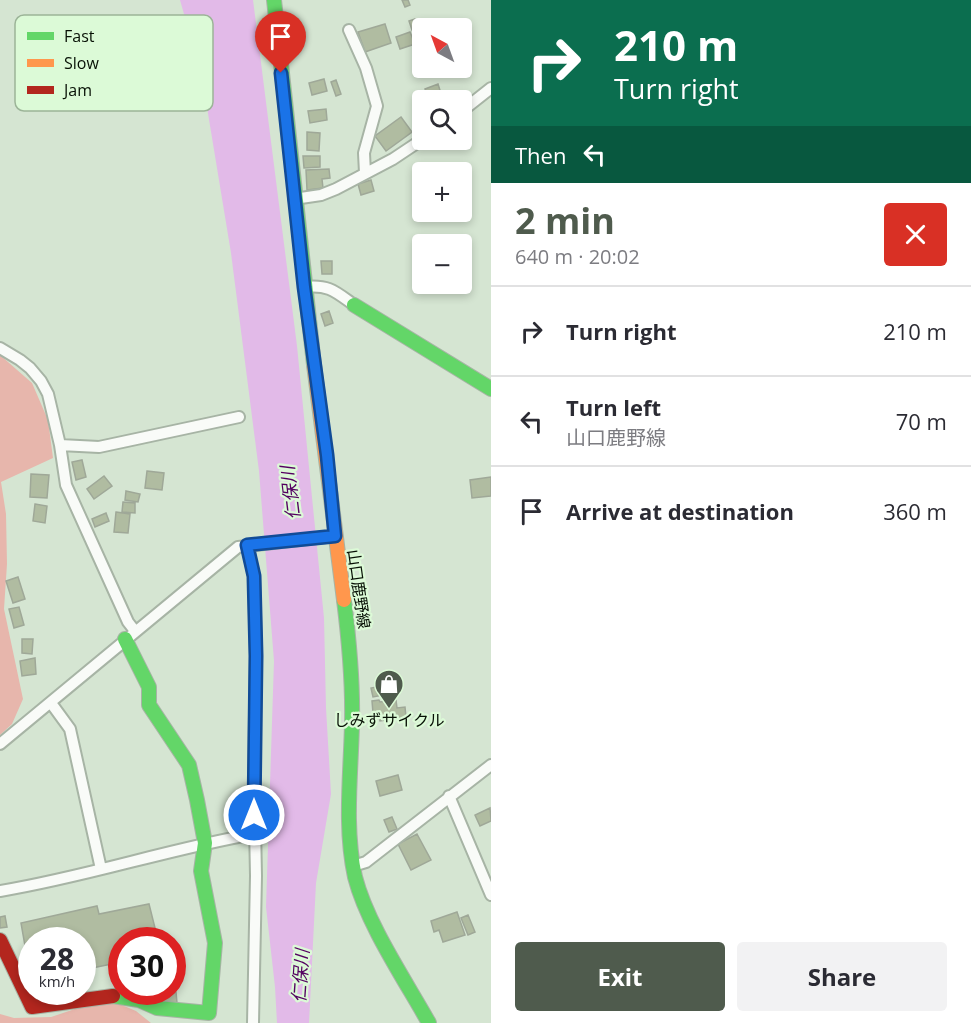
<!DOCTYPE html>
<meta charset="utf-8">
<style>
:root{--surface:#fff;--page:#f2f2f3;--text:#2b2b33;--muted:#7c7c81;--line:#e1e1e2;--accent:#4f5b4d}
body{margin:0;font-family:"Open Sans","Noto Sans JP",sans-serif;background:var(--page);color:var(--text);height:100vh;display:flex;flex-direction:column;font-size:22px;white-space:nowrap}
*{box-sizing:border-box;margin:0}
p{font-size:20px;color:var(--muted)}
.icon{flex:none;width:33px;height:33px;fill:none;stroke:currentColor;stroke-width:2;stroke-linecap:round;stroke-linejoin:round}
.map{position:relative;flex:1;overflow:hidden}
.details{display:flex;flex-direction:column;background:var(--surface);width:480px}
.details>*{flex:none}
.hud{background:#0b6e4f;color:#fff;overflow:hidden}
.needle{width:39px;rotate:319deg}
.buttons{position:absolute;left:412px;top:18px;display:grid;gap:12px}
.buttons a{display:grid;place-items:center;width:60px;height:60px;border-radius:6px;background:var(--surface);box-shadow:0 3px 9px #0003;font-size:30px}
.speed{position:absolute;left:18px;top:927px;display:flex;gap:12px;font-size:30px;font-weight:700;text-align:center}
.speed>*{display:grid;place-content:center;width:78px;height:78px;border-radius:50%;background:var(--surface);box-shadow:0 3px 9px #0003;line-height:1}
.speed small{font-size:15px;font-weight:400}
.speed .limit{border:9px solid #d22;background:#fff;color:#111}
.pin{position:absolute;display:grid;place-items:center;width:51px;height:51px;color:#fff;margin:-62px -26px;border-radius:50% 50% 50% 0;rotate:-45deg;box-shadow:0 0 6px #0007}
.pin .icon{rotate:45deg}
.me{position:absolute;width:66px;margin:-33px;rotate:0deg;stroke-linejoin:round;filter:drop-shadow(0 0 4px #0008)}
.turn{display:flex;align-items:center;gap:21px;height:126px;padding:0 24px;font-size:27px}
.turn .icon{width:78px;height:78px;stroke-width:2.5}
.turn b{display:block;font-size:42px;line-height:51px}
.then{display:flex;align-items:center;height:57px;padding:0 24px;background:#0003;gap:12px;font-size:22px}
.round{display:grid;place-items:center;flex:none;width:63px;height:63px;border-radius:6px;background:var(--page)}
.headline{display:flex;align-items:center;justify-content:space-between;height:102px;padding:0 24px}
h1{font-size:36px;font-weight:700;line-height:45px;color:var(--accent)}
.cta{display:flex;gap:12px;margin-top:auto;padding:12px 24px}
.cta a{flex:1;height:69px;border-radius:6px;background:var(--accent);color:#fff;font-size:24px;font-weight:700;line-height:69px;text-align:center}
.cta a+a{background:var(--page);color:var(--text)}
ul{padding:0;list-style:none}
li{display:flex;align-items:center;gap:18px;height:90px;padding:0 24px;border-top:2px solid var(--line)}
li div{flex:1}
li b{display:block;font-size:22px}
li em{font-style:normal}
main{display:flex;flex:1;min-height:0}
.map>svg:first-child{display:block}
.forest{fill:#e7b6ac}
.water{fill:#e2bae8}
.building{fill:#b0bca1;stroke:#9fa898;stroke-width:1.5}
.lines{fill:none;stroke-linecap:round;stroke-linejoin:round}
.street-casing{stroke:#a7b4a5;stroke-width:14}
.fast-casing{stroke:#a7b4a5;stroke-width:16}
.slow-casing{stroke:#a7b4a5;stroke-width:16}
.jam-casing{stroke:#a7b4a5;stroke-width:16}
.street{stroke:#f9fbf8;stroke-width:10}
.fast{stroke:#63d668;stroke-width:14}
.slow{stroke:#ff974d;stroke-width:14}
.jam{stroke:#b3261e;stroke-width:14}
.route-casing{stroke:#114b97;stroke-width:15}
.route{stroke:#1a73e8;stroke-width:10}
.labels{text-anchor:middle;stroke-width:4.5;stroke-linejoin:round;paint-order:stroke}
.street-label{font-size:16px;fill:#071005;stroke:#dcfad7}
.poi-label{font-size:16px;fill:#071005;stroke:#dcfad7}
.water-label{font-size:18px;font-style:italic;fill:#540061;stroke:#dcfad7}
.key{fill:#dcfad7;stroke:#9cb498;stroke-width:1.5}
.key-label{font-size:16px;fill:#071005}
</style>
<main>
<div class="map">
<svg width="491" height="1023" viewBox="0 0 491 1023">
<rect width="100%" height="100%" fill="#d5e5d2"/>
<path class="forest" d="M0 355 32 383 48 420 53 458 1 482 6 514 7 564 4 609 23 699 12 724 0 735Z
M117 1003 136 1011 151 1023H0V1014L14 1018 51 1017 90 1004Z"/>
<path class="water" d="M180 0H253L297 346 324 618 326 708 331 794 316 883 309 1023H277L275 987 266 907 274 661 259 471 231 253 202 77Z"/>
<path class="building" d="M402 0H408L410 5 405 7Z
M415 19 418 27 412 30 409 21Z
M385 24 391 43 365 52 358 32Z
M410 32 415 44 400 49 396 37Z
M324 79 327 91 312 95 309 83Z
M336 80 341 94 336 96 331 82Z
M438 84 443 100H429L425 89Z
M326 109 327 120 310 123 308 111Z
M401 117 412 132 386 151 375 136Z
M307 132 320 133 319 151 307 150Z
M303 156H320V167L304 168Z
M329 169 330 178 322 179 323 188 307 190 306 170Z
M371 180 374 191 361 195 358 184Z
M321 261H332V274H322Z
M329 311 333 323 325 326 321 314Z
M82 460 86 477 76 480 72 462Z
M147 471 164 473 162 490 145 488Z
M31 474 49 475 47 498 30 497Z
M104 476 112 486 94 499 87 489Z
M491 477V496L472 498 470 480Z
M126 491 140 494 138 502 125 500Z
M123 502 135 503V513L122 512Z
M35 504 47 506 45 523 33 521Z
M116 512 130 514 128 533 114 532Z
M106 513 109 521 95 527 92 519Z
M18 577 25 599 13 603 6 581Z
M19 607 24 625 14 628 9 609Z
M22 639H33L32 654 22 653Z
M35 658 36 674 22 676 20 661Z
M387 685 389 694 373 697 371 688Z
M379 700 380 702 396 700 397 708 405 707 406 717 380 721 378 712 373 713 372 701Z
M398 775 402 790 380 796 376 781Z
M490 808 491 821 480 826 475 815Z
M392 817 397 829 389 832 384 820Z
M417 834 431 860 411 870 398 844Z
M149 904 158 940H122V962L82 970V940H32L31 980 21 923 97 906 99 914Z
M457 912 465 935 443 942 439 930 434 932 431 921Z
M468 915 475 932 468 935 461 918Z
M5 916 7 927 0 928V917Z
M176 992 177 1003 159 1006 157 994Z
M46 994 47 1002 37 1003 36 995Z"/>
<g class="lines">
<g class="street-casing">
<path id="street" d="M349 30 366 68 377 106 364 153 365 173
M462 111 491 88
M294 199 321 195 336 189 393 159 423 139
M304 287C329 284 336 292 354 305
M0 348 20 360 30 368 41 381 48 394 60 445 66 485 128 622 135 631
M60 445 99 447 239 417
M247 545 254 576 256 655 254 776 256 876 253 1023
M51 703 70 729 101 869
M0 744 238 547 335 536
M449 796 491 895
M353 866 366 862 491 765
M0 891C86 877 168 849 254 834"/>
</g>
<g class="fast-casing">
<path id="fast" d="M274 0 314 365
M354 305 491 389
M344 600C349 640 353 682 352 723 351 773 344 827 355 877 367 924 405 980 429 1023
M113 996 139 1000 157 1008 209 1013 215 943 201 871 205 843 197 800 189 765 149 705V687L125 639"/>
</g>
<g class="slow-casing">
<path id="slow" d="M314 365 344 600"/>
</g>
<g class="jam-casing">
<path id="jam" d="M0 940 32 1007 113 996"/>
</g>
<use href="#street" class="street"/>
<use href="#fast" class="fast"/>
<use href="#slow" class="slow"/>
<use href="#jam" class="jam"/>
</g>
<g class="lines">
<g class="route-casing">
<path id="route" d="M254 815 256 656 254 576 247 545 335 536 327 455 304 287 281 73"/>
</g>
<use href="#route" class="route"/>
</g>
<defs>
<g id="shop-pin" transform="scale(1.5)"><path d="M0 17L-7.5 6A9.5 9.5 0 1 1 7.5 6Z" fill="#4f5b4d" stroke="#dcfad7"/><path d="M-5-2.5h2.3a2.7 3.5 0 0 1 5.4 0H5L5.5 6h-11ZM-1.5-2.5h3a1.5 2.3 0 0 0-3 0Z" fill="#fff"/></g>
</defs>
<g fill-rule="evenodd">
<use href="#shop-pin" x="389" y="684"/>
</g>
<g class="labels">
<g class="street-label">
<text transform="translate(359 589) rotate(82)" y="6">山口鹿野線</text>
</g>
<g class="poi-label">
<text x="389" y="726">しみずサイクル</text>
</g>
<g class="water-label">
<text transform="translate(291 493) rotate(-97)" y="6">仁保川</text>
<text transform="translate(301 976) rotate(-86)" y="6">仁保川</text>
</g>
</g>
<rect x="15" y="15" width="198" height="96" rx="9" class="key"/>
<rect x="27" y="32" width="27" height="8" fill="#63d668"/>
<rect x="27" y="59" width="27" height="8" fill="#ff974d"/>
<rect x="27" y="86" width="27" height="8" fill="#b3261e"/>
<g class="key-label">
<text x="64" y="42">Fast</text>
<text x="64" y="69">Slow</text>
<text x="64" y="96">Jam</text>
</g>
</svg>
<div class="buttons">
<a><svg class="needle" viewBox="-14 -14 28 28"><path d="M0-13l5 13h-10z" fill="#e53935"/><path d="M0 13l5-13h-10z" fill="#7c7c81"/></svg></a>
<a><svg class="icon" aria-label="search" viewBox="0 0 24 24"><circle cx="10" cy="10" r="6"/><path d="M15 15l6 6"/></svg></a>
<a>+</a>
<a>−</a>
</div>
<div class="speed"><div>28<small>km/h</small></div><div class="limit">30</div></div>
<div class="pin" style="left:281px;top:73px;background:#d93025"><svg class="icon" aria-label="arrive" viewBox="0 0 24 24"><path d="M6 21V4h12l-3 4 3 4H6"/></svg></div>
<svg class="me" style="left:254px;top:815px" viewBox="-20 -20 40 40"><circle r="17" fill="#1a73e8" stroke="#fff" stroke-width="3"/><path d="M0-11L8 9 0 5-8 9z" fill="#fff"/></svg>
</div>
<section class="details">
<div class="hud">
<div class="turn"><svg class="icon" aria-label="right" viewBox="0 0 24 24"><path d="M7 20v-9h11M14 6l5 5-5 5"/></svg><div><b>210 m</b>Turn right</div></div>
<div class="then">Then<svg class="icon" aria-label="left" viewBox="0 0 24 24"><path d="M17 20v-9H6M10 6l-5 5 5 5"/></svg></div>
</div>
<div class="headline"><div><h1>2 min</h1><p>640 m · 20:02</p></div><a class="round" style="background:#d93025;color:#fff"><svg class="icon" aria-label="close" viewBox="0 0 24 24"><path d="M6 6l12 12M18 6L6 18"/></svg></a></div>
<ul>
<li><svg class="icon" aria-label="right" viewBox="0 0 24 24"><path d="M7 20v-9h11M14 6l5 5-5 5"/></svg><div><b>Turn right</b></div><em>210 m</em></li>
<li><svg class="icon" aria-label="left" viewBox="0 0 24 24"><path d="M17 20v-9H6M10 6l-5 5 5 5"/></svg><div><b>Turn left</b><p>山口鹿野線</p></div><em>70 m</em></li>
<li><svg class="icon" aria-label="arrive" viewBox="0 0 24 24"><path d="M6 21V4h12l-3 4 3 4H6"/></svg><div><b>Arrive at destination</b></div><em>360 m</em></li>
</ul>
<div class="cta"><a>Exit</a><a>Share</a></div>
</section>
</main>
